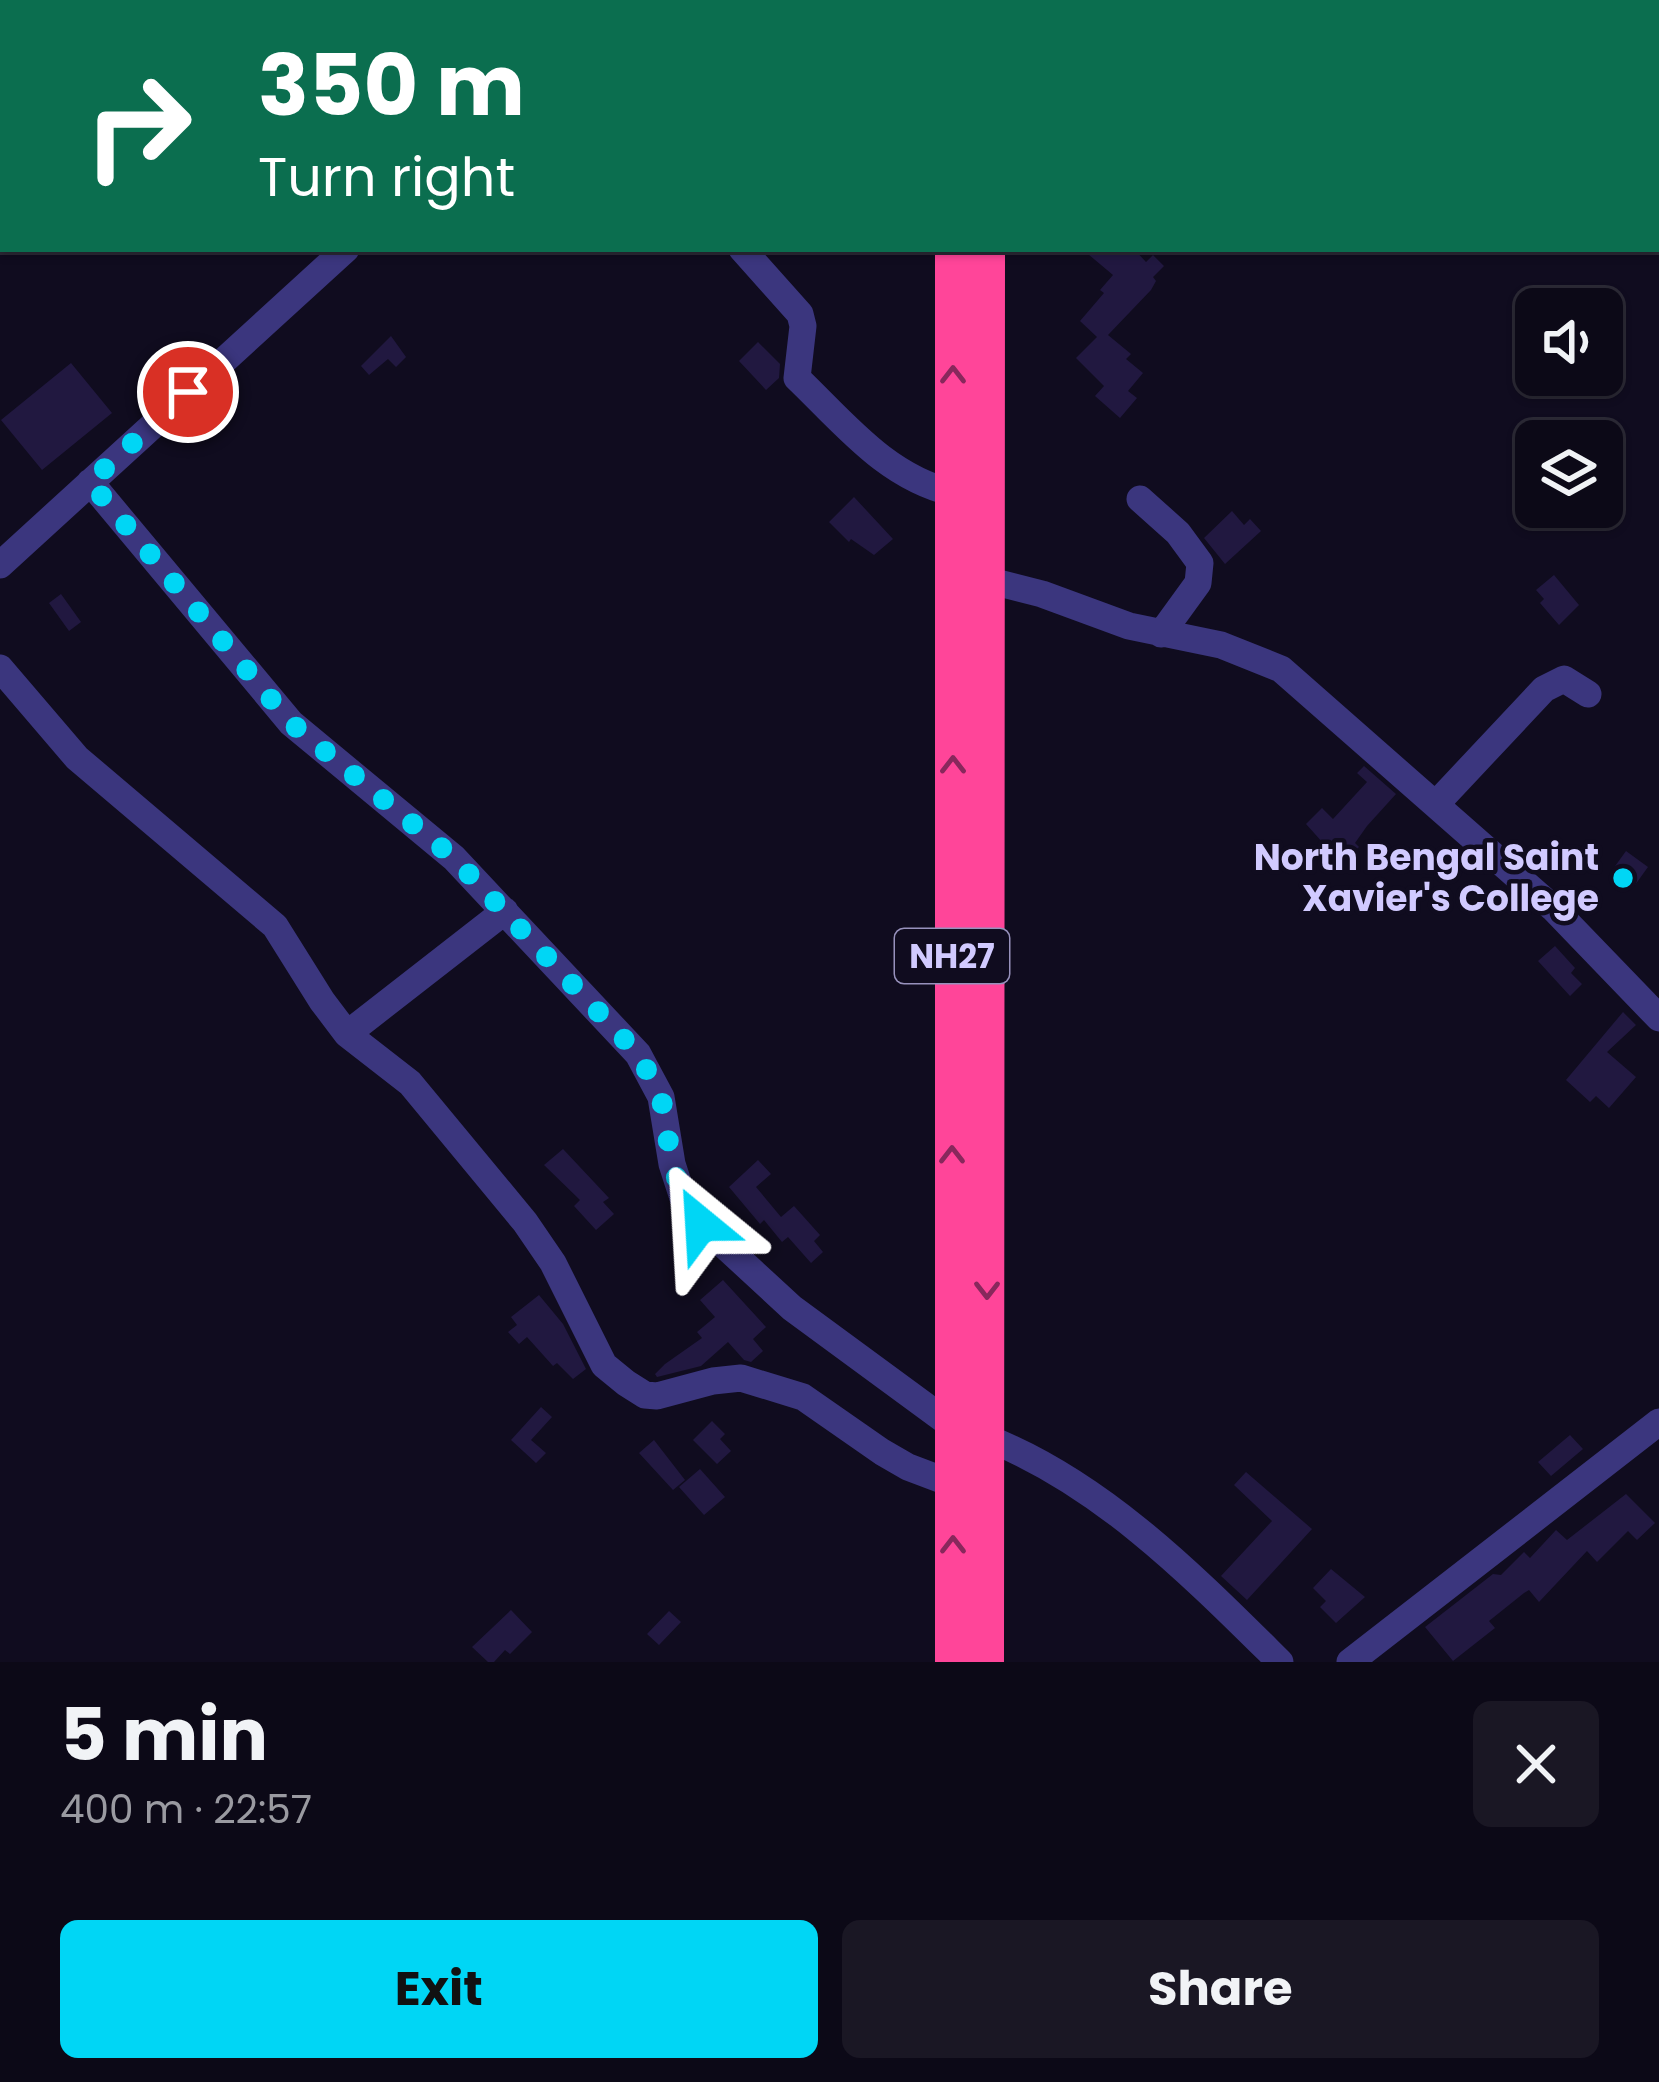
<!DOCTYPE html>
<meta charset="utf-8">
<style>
:root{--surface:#0c0917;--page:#1a1724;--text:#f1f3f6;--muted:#9a9aa1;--line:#2c2a36;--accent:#00d6f5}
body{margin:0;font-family:Poppins,sans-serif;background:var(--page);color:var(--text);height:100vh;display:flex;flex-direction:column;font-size:45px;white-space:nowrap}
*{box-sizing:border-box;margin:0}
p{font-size:39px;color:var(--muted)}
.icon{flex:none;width:66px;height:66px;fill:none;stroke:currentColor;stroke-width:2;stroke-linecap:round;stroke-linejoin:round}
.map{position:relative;height:1662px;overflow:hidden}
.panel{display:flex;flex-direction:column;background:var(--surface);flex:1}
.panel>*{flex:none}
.hud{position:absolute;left:0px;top:0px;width:1659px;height:252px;box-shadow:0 3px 9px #0004,0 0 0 3px var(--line);background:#0b6e4f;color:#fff;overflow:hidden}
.fabs{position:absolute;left:1515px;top:288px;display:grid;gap:24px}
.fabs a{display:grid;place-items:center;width:108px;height:108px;border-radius:18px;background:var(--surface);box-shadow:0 3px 9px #0004,0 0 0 3px var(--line);font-size:60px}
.pin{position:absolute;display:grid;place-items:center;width:102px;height:102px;color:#fff;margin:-51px;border:6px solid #fff;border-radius:50%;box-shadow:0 3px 12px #0007}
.me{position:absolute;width:132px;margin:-66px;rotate:333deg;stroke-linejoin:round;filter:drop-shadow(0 0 9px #0008)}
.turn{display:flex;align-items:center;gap:42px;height:252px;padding:0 60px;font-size:54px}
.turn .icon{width:156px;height:156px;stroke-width:2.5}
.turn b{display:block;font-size:84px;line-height:102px}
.round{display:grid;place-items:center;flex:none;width:126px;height:126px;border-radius:18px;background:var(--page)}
.summary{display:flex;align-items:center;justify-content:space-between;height:204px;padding:0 60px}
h1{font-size:72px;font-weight:700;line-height:90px}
.button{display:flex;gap:24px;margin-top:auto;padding:24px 60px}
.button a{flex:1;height:138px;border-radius:18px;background:var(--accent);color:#111;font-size:48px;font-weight:700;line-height:138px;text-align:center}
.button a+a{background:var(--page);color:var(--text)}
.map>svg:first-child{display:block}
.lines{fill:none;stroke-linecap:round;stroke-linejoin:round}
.stream{stroke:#0a1d3f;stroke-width:6}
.building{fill:#211840}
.path{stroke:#2cb1ac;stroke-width:3;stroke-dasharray:6 9;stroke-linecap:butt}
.minor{stroke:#3b367e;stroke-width:27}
.highway{stroke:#ff4599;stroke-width:36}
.oneway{stroke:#88285c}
.route{stroke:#00d6f5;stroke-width:21;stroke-dasharray:0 37.8}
.poi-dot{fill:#00d6f5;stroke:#100c1f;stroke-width:4.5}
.labels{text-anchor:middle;stroke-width:9;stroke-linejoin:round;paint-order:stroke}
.shield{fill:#100c1f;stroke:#9791bc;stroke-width:3}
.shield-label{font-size:33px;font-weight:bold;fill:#d1caff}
.poi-label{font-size:36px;font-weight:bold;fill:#d1caff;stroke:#100c1f;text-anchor:end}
</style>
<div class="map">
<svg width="1659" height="1662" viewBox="0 0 1659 1662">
<rect width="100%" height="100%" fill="#100c1f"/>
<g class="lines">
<path class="stream" d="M1053 3V0"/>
</g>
<path class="building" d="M1082 249H1134L1146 262 1153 255 1164 266 1153 277 1156 281 1151 290 1108 335 1131 354 1126 359 1143 373 1128 391 1137 398 1120 418 1095 396 1104 386 1076 358 1097 337 1080 321 1104 293 1100 290 1113 275Z
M391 336 406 357 396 367 388 359 369 375 361 366Z
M758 342 780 364 779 378 766 390 739 361Z
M71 363 112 413 42 470 1 420Z
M854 497 893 539 874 555 851 539 849 542 829 522Z
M1232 511 1244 525 1250 519 1261 531 1225 564 1204 538Z
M1554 575 1579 605 1559 625 1540 603 1544 599 1536 590Z
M61 594 81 622 69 631 49 603Z
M1364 766 1396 794 1367 826 1355 843 1359 847 1341 863 1306 824 1322 808 1333 819 1367 782 1357 773Z
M1626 851 1648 867 1635 885 1613 869Z
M1555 946 1575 968 1571 973 1582 984 1570 996 1538 961Z
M1623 1012 1636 1025 1607 1052 1636 1077 1609 1108 1596 1096 1590 1102 1566 1080Z
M563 1149 609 1198 603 1202 614 1214 596 1230 574 1206 580 1200 544 1165Z
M758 1160 771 1174 756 1187 781 1217 794 1206 820 1235 814 1241 823 1252 811 1263 788 1237 782 1242 764 1220 760 1224 729 1187Z
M723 1280 766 1327 753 1339 763 1351 751 1362 744 1360 728 1342 701 1366 657 1377 655 1374 665 1364 702 1338 697 1332 715 1317 700 1300Z
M539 1295 563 1324 586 1369 573 1379 557 1363 553 1366 527 1337 519 1344 508 1332 517 1325 511 1317Z
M541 1407 552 1417 531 1440 546 1453 536 1463 511 1440Z
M712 1421 725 1434 720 1439 731 1451 717 1464 693 1440Z
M1570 1435 1583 1449 1551 1476 1538 1462Z
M654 1440 685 1480 673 1490 639 1453Z
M700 1469 725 1497 704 1515 679 1487Z
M1246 1472 1312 1529 1247 1600 1221 1576 1272 1521 1234 1485Z
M1626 1494 1655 1523 1637 1540 1628 1531 1597 1562 1587 1551 1539 1602 1529 1590 1524 1593 1489 1621 1495 1628 1453 1661 1425 1627 1493 1574 1501 1575 1524 1552 1530 1558 1556 1530 1567 1540Z
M1331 1569 1365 1597 1336 1623 1320 1607 1326 1601 1313 1588Z
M511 1610 532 1632 510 1654 505 1650 494 1662H488L472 1647Z
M669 1611 681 1622 659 1645 647 1634Z"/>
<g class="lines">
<path class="path" d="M1250 3 1251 0"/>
<path class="minor" d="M596 3 598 0
M742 249 800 314 803 326 797 378C845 424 886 477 953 493
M90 482 291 723 454 858 638 1054 661 1097 672 1164 684 1201 701 1224 792 1308 954 1427
M1140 499 1178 533 1200 563 1198 583 1161 634
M0 565 346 249
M987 580 1042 594 1129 626 1221 645 1281 669 1553 908 1659 1018
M0 668 77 758 275 926 322 1001 347 1034 410 1083 525 1222 553 1263 604 1365 626 1383 645 1395 657 1396 713 1381 741 1378 803 1397 882 1452 908 1467 953 1484
M1437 803 1544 689 1564 679 1588 694
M347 1034 505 911
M987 1438C1102 1483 1194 1577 1280 1662
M1350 1662 1659 1422"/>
<path class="highway" d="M953 3V0
M989 3V0
M953 1662V249
M986 1662 987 249"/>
</g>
<defs><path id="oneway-chevron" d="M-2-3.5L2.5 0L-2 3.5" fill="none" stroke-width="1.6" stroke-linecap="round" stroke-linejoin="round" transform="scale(3)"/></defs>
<g class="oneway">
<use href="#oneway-chevron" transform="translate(953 375) rotate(-90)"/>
<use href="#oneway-chevron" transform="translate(953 765) rotate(-90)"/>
<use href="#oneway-chevron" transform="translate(952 1155) rotate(-90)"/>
<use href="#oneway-chevron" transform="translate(987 1290) rotate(90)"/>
<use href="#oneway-chevron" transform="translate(953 1545) rotate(-90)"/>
</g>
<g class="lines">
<path class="route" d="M188 392 90 482 291 723 454 858 638 1054 661 1096 672 1164 684 1201 701 1224"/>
</g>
<circle class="poi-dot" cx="1623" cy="878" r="12"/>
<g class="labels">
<rect class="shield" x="895" y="929" width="114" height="54" rx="9"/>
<g class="shield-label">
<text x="952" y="968">NH27</text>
</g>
<g class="poi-label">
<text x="1599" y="870">North Bengal Saint<tspan x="1599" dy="41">Xavier's College</tspan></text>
</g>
</g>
</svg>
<div class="fabs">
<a><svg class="icon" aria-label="sound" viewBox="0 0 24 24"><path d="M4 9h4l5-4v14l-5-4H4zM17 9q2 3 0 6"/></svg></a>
<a><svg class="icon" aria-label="layers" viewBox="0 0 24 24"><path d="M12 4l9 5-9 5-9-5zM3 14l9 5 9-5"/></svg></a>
</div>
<div class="pin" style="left:188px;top:392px;background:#d93025"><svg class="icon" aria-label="arrive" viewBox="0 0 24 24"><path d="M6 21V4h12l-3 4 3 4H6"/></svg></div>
<svg class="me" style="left:701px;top:1224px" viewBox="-20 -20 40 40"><path d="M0-17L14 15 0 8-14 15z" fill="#00d6f5" stroke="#fff" stroke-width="4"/></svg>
<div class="hud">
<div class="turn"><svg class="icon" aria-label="right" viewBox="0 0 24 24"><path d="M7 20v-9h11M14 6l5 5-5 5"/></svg><div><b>350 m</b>Turn right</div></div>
</div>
</div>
<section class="panel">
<div class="summary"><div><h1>5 min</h1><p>400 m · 22:57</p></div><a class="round"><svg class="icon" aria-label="close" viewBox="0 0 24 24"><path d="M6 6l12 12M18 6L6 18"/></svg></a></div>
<div class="button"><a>Exit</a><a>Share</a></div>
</section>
